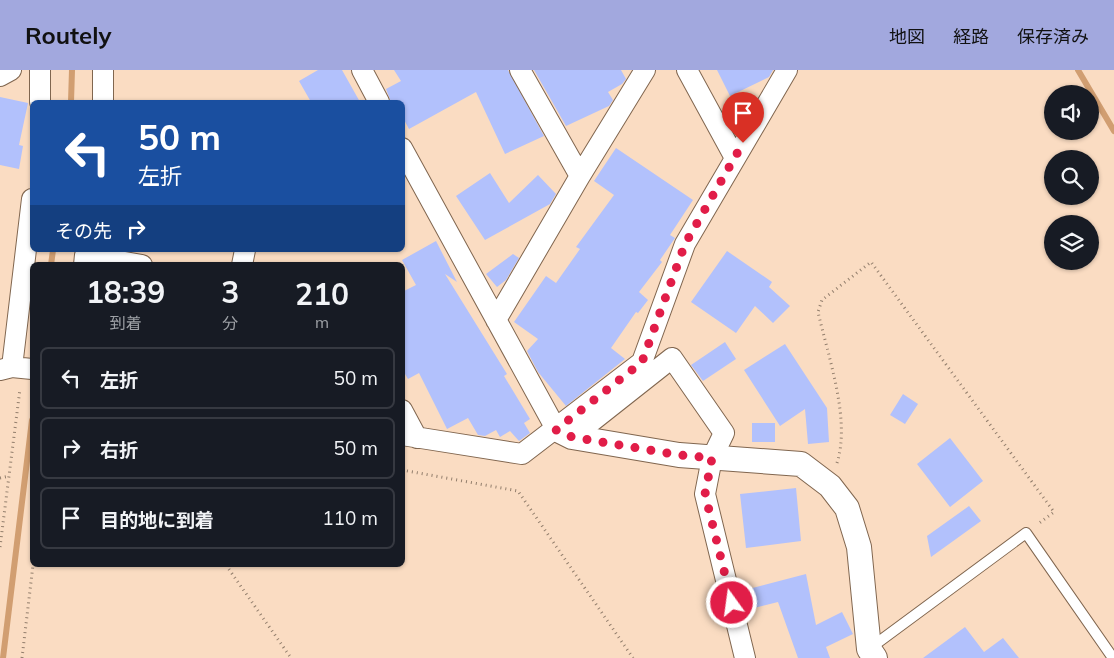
<!DOCTYPE html>
<html lang="ja">
<meta charset="utf-8">
<style>
:root{--surface:#171b24;--page:#20242c;--text:#f1f3f6;--muted:#9ea1a6;--line:#363941;--accent:#a2a8de}
body{margin:0;font-family:Mulish,"Noto Sans JP",sans-serif;background:var(--page);color:var(--text);height:100vh;display:flex;flex-direction:column;font-size:19px;white-space:nowrap}
*{box-sizing:border-box;margin:0}
p{font-size:16px;color:var(--muted)}
.icon{flex:none;width:28px;height:28px;fill:none;stroke:currentColor;stroke-width:2;stroke-linecap:round;stroke-linejoin:round}
.map{position:relative;flex:1;overflow:hidden}
.sheet{position:absolute;left:30px;top:192px;width:375px;height:305px;display:flex;flex-direction:column;background:var(--surface);border-radius:8px;box-shadow:0 1px 4px #0004}
.sheet>*{flex:none}
.guide{position:absolute;left:30px;top:30px;width:375px;height:152px;border-radius:8px;box-shadow:0 1px 4px #0004;background:#1a4fa0;color:#fff;overflow:hidden}
.controls{position:absolute;left:1044px;top:15px;display:grid;gap:10px}
.controls a{display:grid;place-items:center;width:55px;height:55px;border-radius:50%;background:var(--surface);box-shadow:0 1px 4px #0004;font-size:25px}
.pin{position:absolute;display:grid;place-items:center;width:42px;height:42px;color:#fff;margin:-51px -21px;border-radius:50% 50% 50% 0;rotate:-45deg;box-shadow:0 0 5px #0007}
.pin .icon{rotate:45deg}
.me{position:absolute;width:55px;margin:-28px;rotate:346deg;stroke-linejoin:round;filter:drop-shadow(0 0 4px #0008)}
.turn{display:flex;align-items:center;gap:18px;height:105px;padding:0 25px;font-size:22px}
.turn .icon{width:65px;height:65px;stroke-width:2.5}
.turn b{display:block;font-size:35px;line-height:42px}
.then{display:flex;align-items:center;height:48px;padding:0 25px;background:#0003;gap:10px;font-size:19px}
.eta{display:flex;justify-content:space-evenly;align-items:center;height:85px;text-align:center}
.eta b{font-size:30px;font-weight:700;line-height:35px}
ul{padding:0;list-style:none}
li{display:flex;align-items:center;gap:15px;height:62px;margin:0 10px 8px;padding:0 15px;border:2px solid var(--line);border-radius:8px}
li div{flex:1}
li b{display:block;font-size:19px}
li em{font-style:normal}
header{display:flex;align-items:center;gap:30px;box-sizing:border-box;height:70px;padding:0 25px;background:var(--accent);color:#111}
header strong{font-size:24px}
nav{display:flex;gap:28px;margin-inline-start:auto;font-size:18px}
.map>svg:first-child{display:block}
.lines{fill:none;stroke-linecap:round;stroke-linejoin:round}
.stream{stroke:#d19e71;stroke-width:6}
.building{fill:#b2c1fc}
.service-casing{stroke:#80664f;stroke-width:12}
.minor-casing{stroke:#80664f;stroke-width:22}
.tertiary-casing{stroke:#80664f;stroke-width:26}
.path{stroke:#927e6c;stroke-width:3;stroke-dasharray:1 4;stroke-linecap:butt}
.service{stroke:#fff;stroke-width:10}
.minor{stroke:#fff;stroke-width:20}
.tertiary{stroke:#fff;stroke-width:24}
.route{stroke:#e11d48;stroke-width:9;stroke-dasharray:0 16.2}
</style>
<header>
<strong>Routely</strong>
<nav><a>地図</a><a>経路</a><a>保存済み</a></nav>
</header>
<div class="map">
<svg width="1114" height="588" viewBox="0 0 1114 588">
<rect width="100%" height="100%" fill="#fadcc2"/>
<g class="lines">
<path class="stream" d="M1078 0 1114 61
M71 32 72 0
M51 195 53 180
M3 588 32 350"/>
</g>
<path class="building" d="M318 0H342L360 32H311L299 11Z
M394 0H508L544 66 505 84 476 22 409 59 402 46V32H391L386 19 401 11Z
M534 0H621L626 9 622 14 608 22 613 30 609 36 566 56Z
M717 0H773L769 7 730 26Z
M738 25 753 35 739 56 725 44Z
M0 27 28 33 19 75 23 76 19 99 0 95Z
M616 78 693 130 670 165 675 168 660 190 662 192 639 222 648 230 638 243 636 242 611 278 625 289 566 336 538 302 527 281 538 269 514 252 546 206 556 213 580 179 576 177 614 125 594 111Z
M490 103 509 133 538 105 556 124 550 134 485 170 456 126Z
M436 171 457 212 445 204 507 304 504 306 530 349 524 353 530 363 519 371 510 361 500 367 496 360 485 366 478 365 468 348 447 359 419 303 408 309 402 299V222L416 215 402 190Z
M727 181 772 212 769 217 790 236 773 253 755 236 736 263 691 232Z
M513 184 519 188 506 210 497 217 486 204Z
M725 272 736 289 703 311 691 295Z
M785 274 827 338 829 372 808 374 805 339 780 356 744 300Z
M903 324 918 334 905 354 890 345Z
M752 353H775V372H752Z
M950 368 983 411 950 437 917 394Z
M796 418 801 471 746 478 740 424Z
M969 436 981 451 931 487 927 466Z
M806 504 816 555 842 542 853 564 826 577 830 588H798L778 532 746 540 741 521Z
M965 557 984 582 1003 568 1019 588H923Z"/>
<g class="lines">
<g class="service-casing">
<path id="service" d="M869 579 1026 463 1113 588"/>
</g>
<g class="minor-casing">
<path id="minor" d="M40 0V32
M362 0 379 32
M520 0 580 106 645 0
M687 0 735 88
M0 6 11 0
M103 32V0
M402 78 556 359
M84 195 85 185 142 195
M242 195 245 180
M496 250 580 106
M12 297 32 129
M0 300 12 297 32 299
M402 340 417 368
M402 365 522 384 642 292 685 174 787 0
M572 367 672 288 724 363 712 388 705 424 745 588"/>
</g>
<g class="tertiary-casing">
<path id="tertiary" d="M556 359 572 367 679 385 801 394 830 416 847 438 859 477 869 579 875 588"/>
</g>
<path class="path" d="M837 393C851 350 828 286 818 242L822 230 871 192 1054 442 1038 454
M402 400 518 421 633 588
M0 408 9 406
M0 477 20 319
M226 495 291 588
M22 588 33 495"/>
<use href="#service" class="service"/>
<use href="#minor" class="minor"/>
<use href="#tertiary" class="tertiary"/>
</g>
<g class="lines">
<path class="route" d="M732 533 705 424 712 388 679 385 572 367 556 360 642 292 685 174 743 73"/>
</g>
</svg>
<div class="controls">
<a><svg class="icon" aria-label="sound" viewBox="0 0 24 24"><path d="M4 9h4l5-4v14l-5-4H4zM17 9q2 3 0 6"/></svg></a>
<a><svg class="icon" aria-label="search" viewBox="0 0 24 24"><circle cx="10" cy="10" r="6"/><path d="M15 15l6 6"/></svg></a>
<a><svg class="icon" aria-label="layers" viewBox="0 0 24 24"><path d="M12 4l9 5-9 5-9-5zM3 14l9 5 9-5"/></svg></a>
</div>
<div class="pin" style="left:743px;top:73px;background:#d93025"><svg class="icon" aria-label="arrive" viewBox="0 0 24 24"><path d="M6 21V4h12l-3 4 3 4H6"/></svg></div>
<svg class="me" style="left:732px;top:533px" viewBox="-20 -20 40 40"><circle r="17" fill="#e11d48" stroke="#fff" stroke-width="3"/><path d="M0-11L8 9 0 5-8 9z" fill="#fff"/></svg>
<div class="guide">
<div class="turn"><svg class="icon" aria-label="left" viewBox="0 0 24 24"><path d="M17 20v-9H6M10 6l-5 5 5 5"/></svg><div><b>50 m</b>左折</div></div>
<div class="then">その先<svg class="icon" aria-label="right" viewBox="0 0 24 24"><path d="M7 20v-9h11M14 6l5 5-5 5"/></svg></div>
</div>
<section class="sheet">
<div class="eta">
<div><b>18:39</b><p>到着</p></div>
<div><b>3</b><p>分</p></div>
<div><b>210</b><p>m</p></div>
</div>
<ul>
<li><svg class="icon" aria-label="left" viewBox="0 0 24 24"><path d="M17 20v-9H6M10 6l-5 5 5 5"/></svg><div><b>左折</b></div><em>50 m</em></li>
<li><svg class="icon" aria-label="right" viewBox="0 0 24 24"><path d="M7 20v-9h11M14 6l5 5-5 5"/></svg><div><b>右折</b></div><em>50 m</em></li>
<li><svg class="icon" aria-label="arrive" viewBox="0 0 24 24"><path d="M6 21V4h12l-3 4 3 4H6"/></svg><div><b>目的地に到着</b></div><em>110 m</em></li>
</ul>
</section>
</div>
